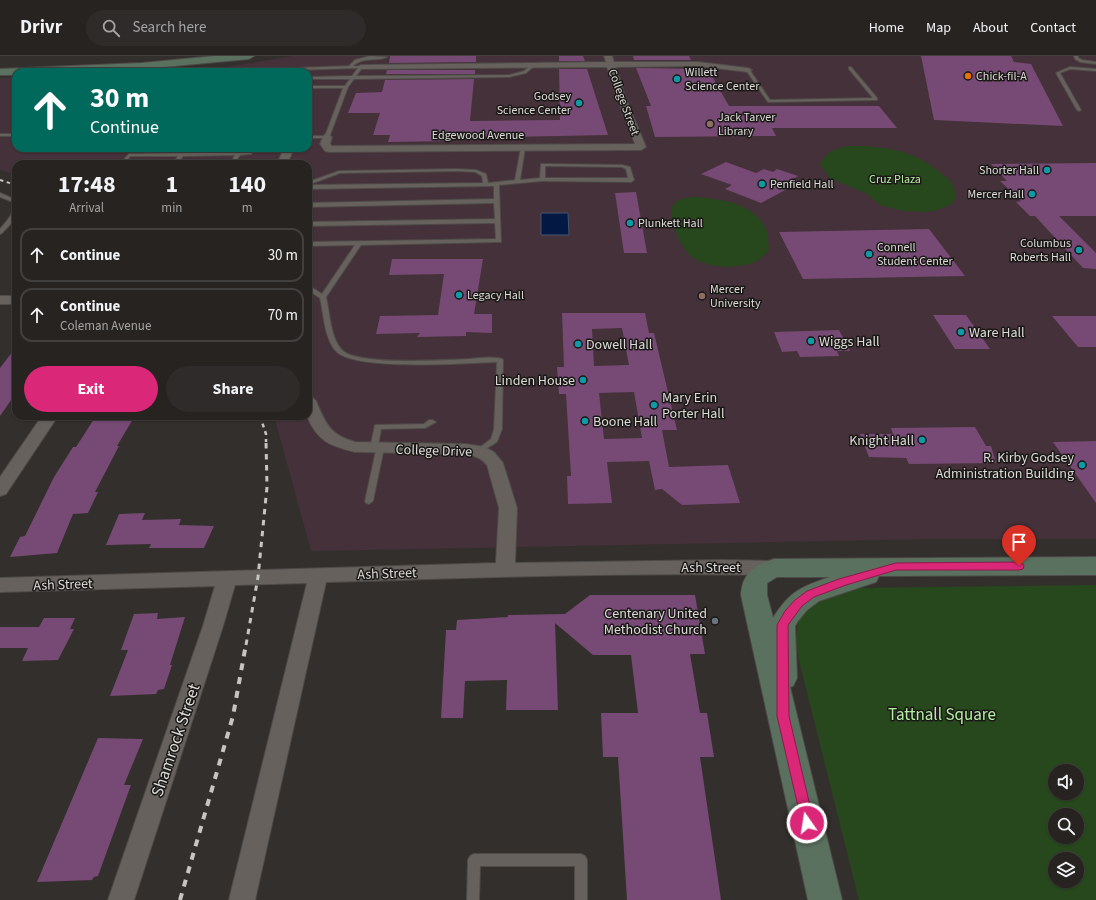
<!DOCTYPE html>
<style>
:root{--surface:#262321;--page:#2e2b2a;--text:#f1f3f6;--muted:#a4a4a5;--line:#42403f;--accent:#db2777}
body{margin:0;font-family:"Source Sans 3",sans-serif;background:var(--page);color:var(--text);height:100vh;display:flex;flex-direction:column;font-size:15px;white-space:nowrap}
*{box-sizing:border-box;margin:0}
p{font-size:13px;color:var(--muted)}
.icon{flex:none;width:22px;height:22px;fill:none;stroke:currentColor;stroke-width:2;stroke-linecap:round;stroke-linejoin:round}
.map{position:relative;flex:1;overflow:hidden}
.side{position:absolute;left:12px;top:104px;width:300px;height:260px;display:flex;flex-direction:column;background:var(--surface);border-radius:12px;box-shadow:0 1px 3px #0004,0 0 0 1px var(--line)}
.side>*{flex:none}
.banner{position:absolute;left:12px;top:12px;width:300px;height:84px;border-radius:12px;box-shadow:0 1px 3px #0004,0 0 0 1px var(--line);background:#00695c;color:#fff;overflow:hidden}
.buttons{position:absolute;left:1048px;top:708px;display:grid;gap:8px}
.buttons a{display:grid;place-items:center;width:36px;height:36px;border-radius:50%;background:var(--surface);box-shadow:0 1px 3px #0004,0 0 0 1px var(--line);font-size:20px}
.pin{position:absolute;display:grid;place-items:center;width:34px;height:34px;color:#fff;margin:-41px -17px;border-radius:50% 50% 50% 0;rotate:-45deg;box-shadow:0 0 4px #0007}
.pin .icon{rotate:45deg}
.me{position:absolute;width:44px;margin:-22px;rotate:347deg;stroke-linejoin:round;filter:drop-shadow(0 0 3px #0008)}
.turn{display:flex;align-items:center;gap:14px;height:84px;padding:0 12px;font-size:18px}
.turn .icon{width:52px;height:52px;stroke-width:2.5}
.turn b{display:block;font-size:28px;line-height:34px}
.eta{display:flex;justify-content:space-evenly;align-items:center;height:68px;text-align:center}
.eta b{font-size:24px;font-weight:700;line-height:28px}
.action{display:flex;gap:8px;margin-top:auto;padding:8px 12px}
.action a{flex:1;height:46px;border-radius:24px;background:var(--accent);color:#fff;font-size:16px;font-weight:700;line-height:46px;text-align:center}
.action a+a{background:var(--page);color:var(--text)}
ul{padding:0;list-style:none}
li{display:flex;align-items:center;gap:12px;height:54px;margin:0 8px 6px;padding:0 4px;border:2px solid var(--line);border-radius:12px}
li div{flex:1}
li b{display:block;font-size:15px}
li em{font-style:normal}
header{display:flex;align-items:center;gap:24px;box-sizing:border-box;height:56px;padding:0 20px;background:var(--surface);border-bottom:1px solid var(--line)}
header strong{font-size:19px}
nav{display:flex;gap:22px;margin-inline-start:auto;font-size:14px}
.search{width:280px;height:36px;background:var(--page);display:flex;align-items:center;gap:10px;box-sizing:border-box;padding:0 14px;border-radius:22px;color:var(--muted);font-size:15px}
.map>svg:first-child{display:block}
.education{fill:#453139}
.green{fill:#26481c;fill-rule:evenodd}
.water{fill:#031943;stroke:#455470}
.building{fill:#764a74;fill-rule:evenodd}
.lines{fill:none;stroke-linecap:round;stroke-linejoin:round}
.lane-casing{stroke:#4e4a47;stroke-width:2}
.street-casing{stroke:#4e4a47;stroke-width:2}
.secondary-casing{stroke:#4e4a47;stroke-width:2}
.lane{fill:#66615d;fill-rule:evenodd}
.street{fill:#66615d;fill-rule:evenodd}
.secondary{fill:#5b715f;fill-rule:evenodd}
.rail-far3{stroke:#c7c5c2;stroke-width:2;stroke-dasharray:3.5 3.5;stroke-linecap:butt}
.rail-far2{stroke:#c7c5c2;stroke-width:2.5;stroke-dasharray:4 4;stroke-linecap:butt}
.rail-far1{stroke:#c7c5c2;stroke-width:3;stroke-dasharray:5.5 5.5;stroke-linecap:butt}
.rail{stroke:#c7c5c2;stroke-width:4;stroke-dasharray:7 7;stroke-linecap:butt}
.route{fill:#db2777;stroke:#8e194d}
.food-dot{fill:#e8710a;stroke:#1a1816;stroke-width:1.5}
.culture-dot{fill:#0f9aa8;stroke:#1a1816;stroke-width:1.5}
.education-dot{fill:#8d6e63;stroke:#1a1816;stroke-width:1.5}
.worship-dot{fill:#6b7280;stroke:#1a1816;stroke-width:1.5}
.labels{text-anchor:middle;stroke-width:3;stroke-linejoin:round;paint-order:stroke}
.far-poi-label{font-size:12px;fill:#dedcd9;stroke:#1a1816;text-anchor:start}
.far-street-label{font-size:12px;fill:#dedcd9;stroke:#1a1816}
.far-park-label{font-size:12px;fill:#b5eea4;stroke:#1a1816}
.poi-label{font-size:14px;fill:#dedcd9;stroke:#1a1816;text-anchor:start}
.street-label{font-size:14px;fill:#dedcd9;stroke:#1a1816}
.near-park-label{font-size:17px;fill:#b5eea4;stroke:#1a1816}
.near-street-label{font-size:17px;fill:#dedcd9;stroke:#1a1816}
</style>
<header>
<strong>Drivr</strong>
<div class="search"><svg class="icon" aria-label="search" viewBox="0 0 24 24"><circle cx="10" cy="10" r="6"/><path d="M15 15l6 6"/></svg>Search here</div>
<nav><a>Home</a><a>Map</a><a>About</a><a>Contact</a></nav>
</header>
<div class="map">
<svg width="1096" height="844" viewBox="0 0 1096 844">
<rect width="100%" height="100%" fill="#332f2c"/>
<path class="education" d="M293 0H1096V483H929L311 495 274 360H308V108H16V119L0 114V22L16 21V92H308V16H130L227 11Z"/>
<path class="green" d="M847 90C881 89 916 94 942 118 945 120 949 123 951 126 954 130 955 136 956 141L952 148 937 154 925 156 903 155 880 149 867 138 830 122 820 108C828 95 833 94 847 90Z
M693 141C720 143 753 146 766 173 769 179 768 188 769 194 761 205 750 209 737 210 721 212 704 210 691 200 682 193 664 158 674 148 679 142 686 142 693 141Z
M1096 529V844H859L797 596 796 583 798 565 806 553 816 544 854 532ZM1055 715H1077V737H1055ZM1055 759H1077V781H1055ZM1055 803H1077V825H1055Z"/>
<path class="water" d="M541 157H568L569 179H541Z"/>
<path class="building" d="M390 0H476V6L389 7Z
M559 0H583L585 5H559Z
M633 0H689L691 4H634Z
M921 0H1011L1014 6 1031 8 1063 70 934 64Z
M636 12 708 13 729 50H879L897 72H772L776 80 655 81 646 50H651Z
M559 13H587L608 79 451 82V85L388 86 390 79H373L380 57H348L356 37 382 36 385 24 474 23 470 65 560 64Z
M387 14H475V18H386Z
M726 106 756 117 764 113 773 116 777 113 798 120 793 123 800 126 761 147 725 133 732 129 701 118Z
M1096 107V160H1059L1096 197V213L1083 212 1035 160H1030L1016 146 1021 145 1000 125H1007L991 108Z
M636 136 647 197H624L615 137Z
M929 173 965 220 803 223 779 176Z
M392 203H483L474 258H492V277L466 276V280L417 281 420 277 376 278 380 260 438 259 444 218 389 219Z
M562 257H645L649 277H654L677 374H662L669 411 728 409 740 447 682 449 662 433 655 434 649 405 607 406 612 447 568 448 567 420H571L566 338H559L557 311H564ZM622 272 629 309 594 310 592 273ZM634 336 642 382 604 383 599 337Z
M933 259H966L990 293H955Z
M1052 260H1096V291H1078Z
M839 274 850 295H837L839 300 800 301 797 295 782 296 774 276Z
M16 291V337L0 360V312Z
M94 363H133L117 390H119L95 436H98L88 457 73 458 57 497 10 501 20 481 25 480 54 421 73 391H76Z
M975 371 986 390H991L996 407 909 408 906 402 869 401 860 378H893L891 372Z
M1096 385V447L1053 386Z
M145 457 142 464 181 463 179 469 214 470 204 492H149L151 488 106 489 119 458Z
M590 539H695L705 598H690L700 657H707L714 701H700L721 844H627L618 701H603L601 657H638L631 599H593L555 567 558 654H506L507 624 465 625 463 662H441L446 574H456L457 564 508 561V559L565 558Z
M158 557 157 563 185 561 170 609H172L164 633 158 634 156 638 110 640 128 594H121L134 558Z
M44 562H75L70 573H74L58 604 22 605 28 592H0V571H39Z
M98 682 143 683 124 729H131L98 820 94 821 92 824 37 826Z"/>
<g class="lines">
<g class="lane-casing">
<path id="lane" d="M370 0 387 1C376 6 364 0 353 10L363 11 356 20 509 19 524 15 531 9 534 10 526 17 509 21 354 23 348 31 329 82H308V80H325L343 32H308V30H345L350 23H308V21L352 20 358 12 297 14 296 16H292L295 12 349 10 355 4Z
M1074 0H1078V2L1082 4 1096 6V8L1080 6 1075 3Z
M849 11H851L877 42V44L769 46H768L746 14 749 13 770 44 873 42 849 13Z
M1070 11 1096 13V15L1070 13 1060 17 1081 54 1079 55 1077 54 1056 17Z
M0 78H16V80H0Z
M521 91 525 92 520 124 540 122 541 108H552L622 109 630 111 634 124 631 126 542 125 499 129 501 186 361 189 326 241C330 257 330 281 342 294 356 310 446 304 469 303 479 302 492 300 502 303L503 304 502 373 497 386 479 397 475 395 491 383 494 373 497 306C467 307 351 316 335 294 324 280 324 259 320 242L308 234V229L322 238 355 189 308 190V186L496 183 495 167 308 170V166L495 163 494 147 308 151V147L494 143V130L308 133V126L339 115 457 113 476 114 486 118 488 127 515 124ZM545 110 622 111 626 113 628 122H545ZM457 115 475 116 482 120 483 127 308 129 340 117Z
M250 92H254L251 98 240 99 234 108H230L235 99 183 100 177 108H173L178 100H130L125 108H120L129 98 247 96Z
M0 137 16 144V162L2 177 0 178V173C8 164 15 157 13 146L0 141Z
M429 364H432L436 366 425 372 381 373 378 390H383L384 392 373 445 369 448 366 447 365 445 376 394H371L370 392 375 369 424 368Z
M474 798H581L585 800 587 804V844H575V810H480L479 844H467L468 804 470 800Z"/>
</g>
<g class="street-casing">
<path id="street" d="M604 0H612L614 6H698L748 12 752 14 748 16 698 10 616 11 625 41 646 91 641 94 329 96 325 95 320 88 324 79 327 78 332 81 330 88 332 90 635 88 617 41 607 11 361 13 357 11 361 9 606 6Z
M284 92H294L287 108H277Z
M0 240H16V248H0Z
M308 340 313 342 316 345C326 368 329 378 355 386L466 388 485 391 494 396 503 407 517 452 515 507 722 504 774 505 781 507 783 512 781 517 774 519C625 516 475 522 326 526L255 844H229L307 527 235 529 223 570 134 844H108L203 570 215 530 0 536V522L496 507 499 452 487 409C481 402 475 400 466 398L355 396C330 390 317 385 307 360H308Z
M42 360H58L6 438 0 440V421Z"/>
</g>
<g class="secondary-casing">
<path id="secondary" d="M215 0H254L249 3 142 13 76 16H16V19H0V13L142 7Z
M1096 501V519L879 520 876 526 819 545 807 554 798 565 795 570 797 622 793 630 790 631 842 844H808L741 539C742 517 755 509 774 503ZM777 521H830C801 531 790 535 773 562L767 539V527Z"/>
</g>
<use href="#lane" class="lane"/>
<use href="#street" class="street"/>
<use href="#secondary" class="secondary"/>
<path class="rail-far3" d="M0 124 16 129"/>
<path class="rail-far2" d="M260 360 266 378V386"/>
<path class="rail-far1" d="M246 589 258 521 267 431 266 385"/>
<path class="rail" d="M180 844 233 660 246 588"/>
</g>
<path class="route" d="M1019 506 1023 508 1024 510 1023 513 1019 514H896L846 529 814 541 802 550 788 569 789 660 814 767 812 772 807 773 803 772 777 660V569L785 555 795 544 807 535 839 523 896 507Z"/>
<circle class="food-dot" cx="968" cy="20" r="4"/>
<g class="culture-dot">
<circle cx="677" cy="23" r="4"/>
<circle cx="579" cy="47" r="4"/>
<circle cx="1047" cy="114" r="4"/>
<circle cx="762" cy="128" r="4"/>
<circle cx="1032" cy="138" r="4"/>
<circle cx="630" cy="167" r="4"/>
<circle cx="1079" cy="194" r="4"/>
<circle cx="869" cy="198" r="4"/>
<circle cx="459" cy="239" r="4"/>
<circle cx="961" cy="276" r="4"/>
<circle cx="811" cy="285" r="4"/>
<circle cx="578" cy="288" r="4"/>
<circle cx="583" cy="324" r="4"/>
<circle cx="654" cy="349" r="4"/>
<circle cx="585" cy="365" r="4"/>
<circle cx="922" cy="384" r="4"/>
<circle cx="1082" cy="409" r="4"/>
</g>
<g class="education-dot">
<circle cx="710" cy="68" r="4"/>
<circle cx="702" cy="240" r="4"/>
</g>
<circle class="worship-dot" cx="715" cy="565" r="4"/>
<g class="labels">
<g class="far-poi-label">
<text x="685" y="20">Willett<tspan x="685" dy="14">Science Center</tspan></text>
<text x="976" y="24">Chick-fil-A</text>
<text x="571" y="44" text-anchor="end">Godsey<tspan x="571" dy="14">Science Center</tspan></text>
<text x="718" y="65">Jack Tarver<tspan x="718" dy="14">Library</tspan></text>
<text x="1039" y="118" text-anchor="end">Shorter Hall</text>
<text x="770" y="132">Penfield Hall</text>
<text x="1024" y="142" text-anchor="end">Mercer Hall</text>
<text x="638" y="171">Plunkett Hall</text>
<text x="1071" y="191" text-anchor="end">Columbus<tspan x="1071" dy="14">Roberts Hall</tspan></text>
<text x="877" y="195">Connell<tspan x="877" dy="14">Student Center</tspan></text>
<text x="710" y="237">Mercer<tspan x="710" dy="14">University</tspan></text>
<text x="467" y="243">Legacy Hall</text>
</g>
<g class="far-street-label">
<text transform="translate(624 46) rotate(70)" y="4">College Street</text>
<text x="478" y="83">Edgewood Avenue</text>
</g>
<g class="far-park-label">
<text x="895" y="127">Cruz Plaza</text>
</g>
<g class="poi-label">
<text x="969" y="281">Ware Hall</text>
<text x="819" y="290">Wiggs Hall</text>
<text x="586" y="293">Dowell Hall</text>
<text x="575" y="329" text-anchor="end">Linden House</text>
<text x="662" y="346">Mary Erin<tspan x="662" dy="16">Porter Hall</tspan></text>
<text x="593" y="370">Boone Hall</text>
<text x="914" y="389" text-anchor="end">Knight Hall</text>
<text x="1074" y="406" text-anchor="end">R. Kirby Godsey<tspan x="1074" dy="16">Administration Building</tspan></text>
<text x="707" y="562" text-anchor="end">Centenary United<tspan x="707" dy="16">Methodist Church</tspan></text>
</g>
<g class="street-label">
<text transform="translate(434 394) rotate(2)" y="5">College Drive</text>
<text x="711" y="516">Ash Street</text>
<text transform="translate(387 517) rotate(-2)" y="5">Ash Street</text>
<text transform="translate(63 528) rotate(-2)" y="5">Ash Street</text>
</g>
<g class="near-park-label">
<text x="942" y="664">Tattnall Square</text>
</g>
<g class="near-street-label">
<text transform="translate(175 684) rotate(-71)" y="6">Shamrock Street</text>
</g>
</g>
</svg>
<div class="buttons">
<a><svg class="icon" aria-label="sound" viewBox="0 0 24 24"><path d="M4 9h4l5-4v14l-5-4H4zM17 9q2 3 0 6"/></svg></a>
<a><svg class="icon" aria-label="search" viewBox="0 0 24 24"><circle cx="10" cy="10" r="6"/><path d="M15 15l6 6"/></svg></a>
<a><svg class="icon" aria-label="layers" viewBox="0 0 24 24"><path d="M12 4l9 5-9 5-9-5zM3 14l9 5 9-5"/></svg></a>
</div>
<div class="pin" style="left:1019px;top:510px;background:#d93025"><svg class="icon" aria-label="arrive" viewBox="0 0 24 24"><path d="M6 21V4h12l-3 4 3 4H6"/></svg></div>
<svg class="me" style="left:807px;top:767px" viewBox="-20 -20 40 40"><circle r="17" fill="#db2777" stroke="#fff" stroke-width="3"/><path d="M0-11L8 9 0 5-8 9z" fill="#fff"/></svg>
<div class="banner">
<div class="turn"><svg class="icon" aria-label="ahead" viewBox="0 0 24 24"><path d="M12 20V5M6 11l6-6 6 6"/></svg><div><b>30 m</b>Continue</div></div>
</div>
<section class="side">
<div class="eta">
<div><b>17:48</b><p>Arrival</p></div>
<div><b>1</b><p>min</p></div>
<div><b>140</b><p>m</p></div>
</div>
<ul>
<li><svg class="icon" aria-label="ahead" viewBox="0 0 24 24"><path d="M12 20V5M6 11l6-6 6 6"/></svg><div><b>Continue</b></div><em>30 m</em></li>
<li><svg class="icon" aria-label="ahead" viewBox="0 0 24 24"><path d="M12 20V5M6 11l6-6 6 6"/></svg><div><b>Continue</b><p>Coleman Avenue</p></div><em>70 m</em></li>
</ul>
<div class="action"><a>Exit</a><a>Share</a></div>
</section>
</div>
